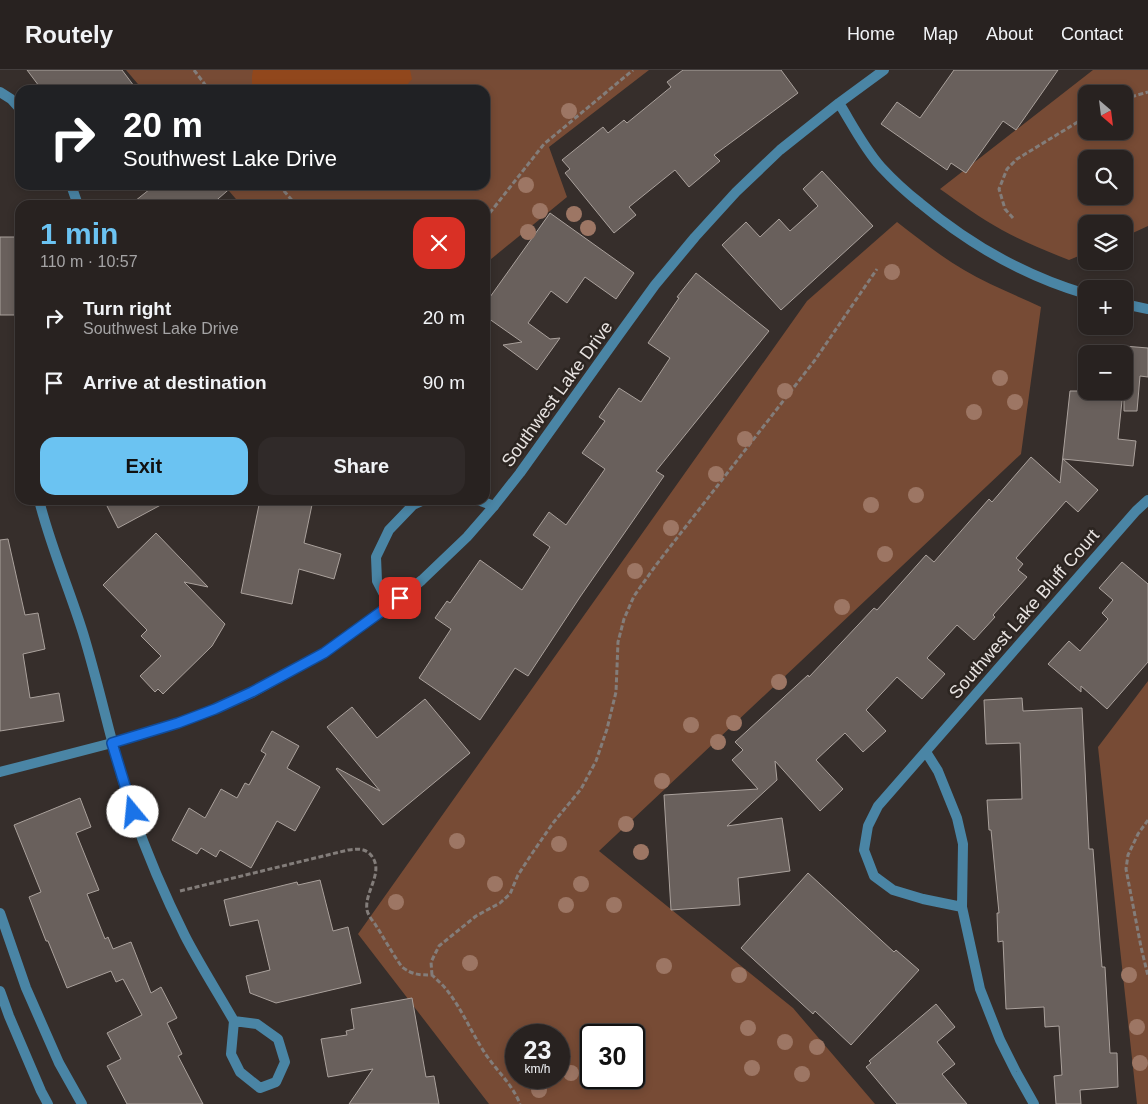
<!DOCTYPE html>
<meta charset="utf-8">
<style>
:root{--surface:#282220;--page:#302a29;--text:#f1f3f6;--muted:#a5a4a5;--line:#443f3e;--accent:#6bc3f2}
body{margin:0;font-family:Helvetica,sans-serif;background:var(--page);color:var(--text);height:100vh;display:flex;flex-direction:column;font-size:19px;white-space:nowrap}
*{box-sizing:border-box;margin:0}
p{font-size:16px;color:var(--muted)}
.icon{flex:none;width:28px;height:28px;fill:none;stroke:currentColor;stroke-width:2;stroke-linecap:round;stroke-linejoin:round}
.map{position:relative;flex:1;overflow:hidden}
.sheet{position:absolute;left:15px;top:130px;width:475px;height:305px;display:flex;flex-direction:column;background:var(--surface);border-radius:15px;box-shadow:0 2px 8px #0003,0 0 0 1px var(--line)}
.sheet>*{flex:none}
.guide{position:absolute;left:15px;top:15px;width:475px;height:105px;border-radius:15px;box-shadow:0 2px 8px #0003,0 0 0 1px var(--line);background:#202124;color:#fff;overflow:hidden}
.needle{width:32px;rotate:152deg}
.fabs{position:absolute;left:1078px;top:15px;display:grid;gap:10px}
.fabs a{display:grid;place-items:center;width:55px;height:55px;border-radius:10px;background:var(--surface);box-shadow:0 2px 8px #0003,0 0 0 1px var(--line);font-size:25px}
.speed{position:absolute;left:505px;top:954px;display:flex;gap:10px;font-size:25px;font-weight:700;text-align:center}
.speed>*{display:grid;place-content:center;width:65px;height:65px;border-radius:50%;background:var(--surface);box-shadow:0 2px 8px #0003,0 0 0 1px var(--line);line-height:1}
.speed small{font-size:12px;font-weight:400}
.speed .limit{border:2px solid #111;border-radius:8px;background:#fff;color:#111}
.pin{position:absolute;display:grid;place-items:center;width:42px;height:42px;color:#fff;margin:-21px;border-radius:10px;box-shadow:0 2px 8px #0006}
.me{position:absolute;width:55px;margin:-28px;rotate:343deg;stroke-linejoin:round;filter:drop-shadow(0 0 4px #0008)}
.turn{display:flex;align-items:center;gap:18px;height:105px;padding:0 25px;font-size:22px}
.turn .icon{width:65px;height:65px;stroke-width:2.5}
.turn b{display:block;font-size:35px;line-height:42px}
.round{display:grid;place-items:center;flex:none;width:52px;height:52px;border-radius:15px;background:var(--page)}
.head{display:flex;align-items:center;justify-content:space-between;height:85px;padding:0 25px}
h1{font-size:30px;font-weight:700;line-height:38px;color:var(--accent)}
.cta{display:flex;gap:10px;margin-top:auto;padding:10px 25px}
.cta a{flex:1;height:58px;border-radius:15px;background:var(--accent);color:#111;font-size:20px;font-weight:700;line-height:58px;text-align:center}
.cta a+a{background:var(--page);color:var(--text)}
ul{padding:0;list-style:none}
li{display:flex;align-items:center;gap:15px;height:65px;padding:0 25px}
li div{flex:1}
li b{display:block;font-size:19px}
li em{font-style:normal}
header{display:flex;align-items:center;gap:30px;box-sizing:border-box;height:70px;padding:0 25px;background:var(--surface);border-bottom:1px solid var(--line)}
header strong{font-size:24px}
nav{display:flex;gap:28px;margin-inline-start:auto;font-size:18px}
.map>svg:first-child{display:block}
.green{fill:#774b35;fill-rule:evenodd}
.water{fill:#91471c}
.building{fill:#69605c;stroke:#aaa19c}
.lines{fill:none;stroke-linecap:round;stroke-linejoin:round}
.path{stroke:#837d7a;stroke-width:3;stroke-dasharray:5 2.5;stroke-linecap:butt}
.service{stroke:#4a85a5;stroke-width:10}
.minor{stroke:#4a85a5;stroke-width:10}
.tertiary{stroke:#4a85a5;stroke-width:10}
.tree{fill:#9d7664}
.route-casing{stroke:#114b97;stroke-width:12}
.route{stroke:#1a73e8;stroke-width:9}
.labels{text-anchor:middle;stroke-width:5;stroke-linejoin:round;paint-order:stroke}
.street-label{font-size:18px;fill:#e8e3e1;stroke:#2c2521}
</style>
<header>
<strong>Routely</strong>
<nav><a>Home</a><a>Map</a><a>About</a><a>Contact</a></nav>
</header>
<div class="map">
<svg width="1148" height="1034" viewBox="0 0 1148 1034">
<rect width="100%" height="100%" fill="#362e2b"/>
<path class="green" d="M126 0H649L549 77 567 127 485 194V135H241L224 115H485V20H143Z
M1093 0H1148V156L1124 167V154H1086V183L1069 190C1046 181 1024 172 1002 160 980 148 960 133 940 119ZM1086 24H1124V61H1086ZM1086 89H1124V126H1086Z
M897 152C919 169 940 186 964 200 988 214 1015 225 1041 237L1021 384 599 781 793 938 875 1034H489L358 864 807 231ZM516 965H559V1008H516ZM591 965H634V1008H591Z
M1148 611V1034H1137L1098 677Z"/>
<path class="water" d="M253 0H410L412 9 403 20H252V6Z"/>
<path class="building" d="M27 0H122L137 20H42Z
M683 0H781L798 23 714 85 720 91 689 117 675 100 629 137 636 145 614 163 565 103 570 99 562 90 603 57 608 63 624 50 627 53 671 17 667 12Z
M954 0H1058L1016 60 1003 51 966 103 951 93 947 100 881 54 897 32 920 48Z
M822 101 873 156 781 240 722 175 746 152 760 167 779 149 790 161 818 136 803 119Z
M155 115H234L211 135H130Z
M550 143 634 203 616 229 585 207 567 233 551 221 528 253 550 269 560 268 537 300 503 275 522 272 485 246V234Z
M0 167H20V245H0Z
M696 203 769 261 656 401 664 406 580 527 528 606 515 598 480 650 419 608 451 559 435 548 447 531 450 533 480 490 522 520 550 477 533 465 549 442 566 455 605 399 582 383 605 351 599 347 619 318 641 332 670 288 648 273 679 228 677 227Z
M1124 276 1148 278V307L1140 306 1137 341H1124Z
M1070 321H1123L1118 369 1136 371 1133 396 1063 389 1098 420 1078 442 1066 431 1016 488 1023 494 1018 500 1027 507 993 545 995 547 974 570 957 555 927 588 945 604 922 629 897 607 866 640 886 661 863 682 845 663 816 690 843 719 820 741 775 691 777 710 727 756 782 748 790 801 738 808 740 835 671 840 664 725 758 719 732 690 743 680 735 672 808 605 809 607 874 538 877 540 926 485 934 492 989 429 992 432 1031 387 1060 413Z
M104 430H170L118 458Z
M260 430H313L304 473 341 484 334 509 299 499 292 534 241 523Z
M156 463 208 517 184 512 225 554 212 576 163 624 158 619 155 622 140 606 161 586 141 566 147 560 103 515Z
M8 469 25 545 38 543 45 579 23 584 30 628 59 623 64 651 0 661V470Z
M1122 492 1148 514V592L1107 639 1081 616V622L1048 594 1069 571 1080 581 1108 549 1102 543 1113 530 1099 518Z
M1022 628 1023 641 1082 638 1089 779H1093L1102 897H1105L1110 983H1117L1118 1017 1080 1020 1081 1034H1056L1054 1006 1062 1005 1059 956 1045 957 1044 937 1006 939 1003 871 998 872 997 843H999L991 760H989L987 730 1022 729 1020 673 986 674 984 630Z
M425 629 470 683 383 755 336 699 337 698 380 721 327 657 352 637 377 668Z
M272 661 299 676 287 698 320 717 295 761 277 751 251 798 220 780 216 787 201 778 197 784 172 770 189 738 205 748 221 719 237 728 245 713 249 715 266 684 261 681Z
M80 728 91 757 76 763 99 820 87 824 105 869 108 867 113 879 131 872 151 923 161 917 177 948 167 953 182 984 178 986 203 1034H127L107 996 121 989 107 963 142 945 123 909 116 912 111 901 67 918 48 871H46L29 827 41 822 14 755Z
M808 803 894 882 896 880 919 900 851 975 815 941 813 944 741 878Z
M320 810 333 861 348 857 361 913 276 933 250 923 246 906 270 900 258 850 230 856 224 830 297 812 298 815Z
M412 928 426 1007 434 1006 439 1034H349L373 999 328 1007 321 969 347 965 346 961 354 959 351 939Z
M936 934 955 957 937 972 955 994 942 1004 967 1034H897L866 997 871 993 869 991Z"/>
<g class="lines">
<path class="path" d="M194 0 209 20
M1124 29 1148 22
M279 115 296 135
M1013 148 1005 139 999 119 1007 99 1017 89 1086 47
M485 149 544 74 633 0
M1148 750 1138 764 1128 785 1126 799 1141 877 1148 906
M180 821 348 780C357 779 364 778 370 784 386 801 364 821 367 840 368 845 372 850 375 854 384 868 392 883 402 897 413 905 419 905 432 905 437 910 442 914 446 919 463 940 473 967 489 989 500 1004 513 1016 520 1034
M432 905 431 892 439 876 476 846 500 833 510 824 518 805 531 785 553 753 581 719 596 691 607 659 616 622 618 572 624 549 634 526 656 495 815 290 877 199"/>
<path class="service" d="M478 430 494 436
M390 536 377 511 376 487 389 460 413 435 424 430"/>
<path class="minor" d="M0 22 11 29 20 39
M839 33C852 54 864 78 881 97 893 110 906 122 920 133 969 174 1025 206 1086 224
M71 115 78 135
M1124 234 1148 239
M39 430C50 475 69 518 83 563 101 622 113 682 132 741 147 784 165 826 185 866 200 895 218 923 234 951
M926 682 938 701 957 748 963 774 962 837 980 919 1000 970 1016 1002 1034 1034
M0 702 112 673 178 653 215 639 252 623 324 583 390 536 422 510 467 467 494 436 520 403 618 266 655 215 695 167 736 122 780 80 839 33 884 0
M962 837 923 829 893 820 874 806 864 780 868 756 878 736 1136 441 1148 430
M234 951 257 954 278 969 285 992 276 1012 260 1018 240 1002 231 984Z"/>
<path class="tertiary" d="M0 843 26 918 59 993 82 1034
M0 921 9 946 41 1021 48 1034"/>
</g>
<g class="tree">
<circle cx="569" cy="41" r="8"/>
<circle cx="526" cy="115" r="8"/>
<circle cx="540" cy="141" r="8"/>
<circle cx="574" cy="144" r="8"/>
<circle cx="588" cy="158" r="8"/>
<circle cx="528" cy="162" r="8"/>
<circle cx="892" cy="202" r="8"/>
<circle cx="1000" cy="308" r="8"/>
<circle cx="785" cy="321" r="8"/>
<circle cx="1015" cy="332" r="8"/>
<circle cx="974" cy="342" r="8"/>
<circle cx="745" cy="369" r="8"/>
<circle cx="716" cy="404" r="8"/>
<circle cx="916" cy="425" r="8"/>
<circle cx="871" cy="435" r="8"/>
<circle cx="671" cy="458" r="8"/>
<circle cx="885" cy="484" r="8"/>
<circle cx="635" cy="501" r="8"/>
<circle cx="842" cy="537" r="8"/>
<circle cx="779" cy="612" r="8"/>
<circle cx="734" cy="653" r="8"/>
<circle cx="691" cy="655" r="8"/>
<circle cx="718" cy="672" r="8"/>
<circle cx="662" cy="711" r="8"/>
<circle cx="626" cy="754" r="8"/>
<circle cx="457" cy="771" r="8"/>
<circle cx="559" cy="774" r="8"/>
<circle cx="641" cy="782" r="8"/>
<circle cx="495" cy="814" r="8"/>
<circle cx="581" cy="814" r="8"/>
<circle cx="396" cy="832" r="8"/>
<circle cx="566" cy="835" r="8"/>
<circle cx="614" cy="835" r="8"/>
<circle cx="470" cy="893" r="8"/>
<circle cx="664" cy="896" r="8"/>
<circle cx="739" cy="905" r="8"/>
<circle cx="1129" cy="905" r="8"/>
<circle cx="1137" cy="957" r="8"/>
<circle cx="748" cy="958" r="8"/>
<circle cx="785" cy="972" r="8"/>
<circle cx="817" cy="977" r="8"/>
<circle cx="1140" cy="993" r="8"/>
<circle cx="752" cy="998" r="8"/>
<circle cx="571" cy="1003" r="8"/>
<circle cx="802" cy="1004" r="8"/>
<circle cx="539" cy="1020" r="8"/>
</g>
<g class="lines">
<g class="route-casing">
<path id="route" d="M133 742 112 673 178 653 215 639 252 622 324 583 400 528"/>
</g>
<use href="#route" class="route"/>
</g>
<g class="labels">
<g class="street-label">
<text transform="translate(557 324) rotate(-54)" y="6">Southwest Lake Drive</text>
<text transform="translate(1024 544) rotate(-49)" y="6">Southwest Lake Bluff Court</text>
</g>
</g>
</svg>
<div class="fabs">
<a><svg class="needle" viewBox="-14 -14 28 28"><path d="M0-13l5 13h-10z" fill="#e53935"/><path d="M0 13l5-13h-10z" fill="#a5a4a5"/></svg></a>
<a><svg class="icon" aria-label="search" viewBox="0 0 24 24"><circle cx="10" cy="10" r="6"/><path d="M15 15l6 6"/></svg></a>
<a><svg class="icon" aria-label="layers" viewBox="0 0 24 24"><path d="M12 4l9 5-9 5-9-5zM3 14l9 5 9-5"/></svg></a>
<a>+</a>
<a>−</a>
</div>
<div class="speed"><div>23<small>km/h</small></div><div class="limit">30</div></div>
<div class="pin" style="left:400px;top:528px;background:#d93025"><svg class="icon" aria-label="arrive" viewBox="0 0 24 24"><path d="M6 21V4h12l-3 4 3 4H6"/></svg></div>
<svg class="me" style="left:133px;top:742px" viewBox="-20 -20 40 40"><circle r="19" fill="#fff"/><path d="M0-13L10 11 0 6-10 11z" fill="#1a73e8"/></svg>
<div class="guide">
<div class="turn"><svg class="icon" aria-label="right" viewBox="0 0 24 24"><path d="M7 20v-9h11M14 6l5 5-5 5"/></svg><div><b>20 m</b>Southwest Lake Drive</div></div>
</div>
<section class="sheet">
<div class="head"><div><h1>1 min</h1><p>110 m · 10:57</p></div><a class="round" style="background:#d93025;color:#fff"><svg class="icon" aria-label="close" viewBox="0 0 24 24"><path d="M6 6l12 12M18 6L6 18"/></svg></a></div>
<ul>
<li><svg class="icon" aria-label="right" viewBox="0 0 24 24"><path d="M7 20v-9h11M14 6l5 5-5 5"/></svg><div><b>Turn right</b><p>Southwest Lake Drive</p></div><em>20 m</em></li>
<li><svg class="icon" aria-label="arrive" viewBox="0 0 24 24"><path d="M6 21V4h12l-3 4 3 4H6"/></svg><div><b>Arrive at destination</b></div><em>90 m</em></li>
</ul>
<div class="cta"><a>Exit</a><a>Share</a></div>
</section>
</div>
